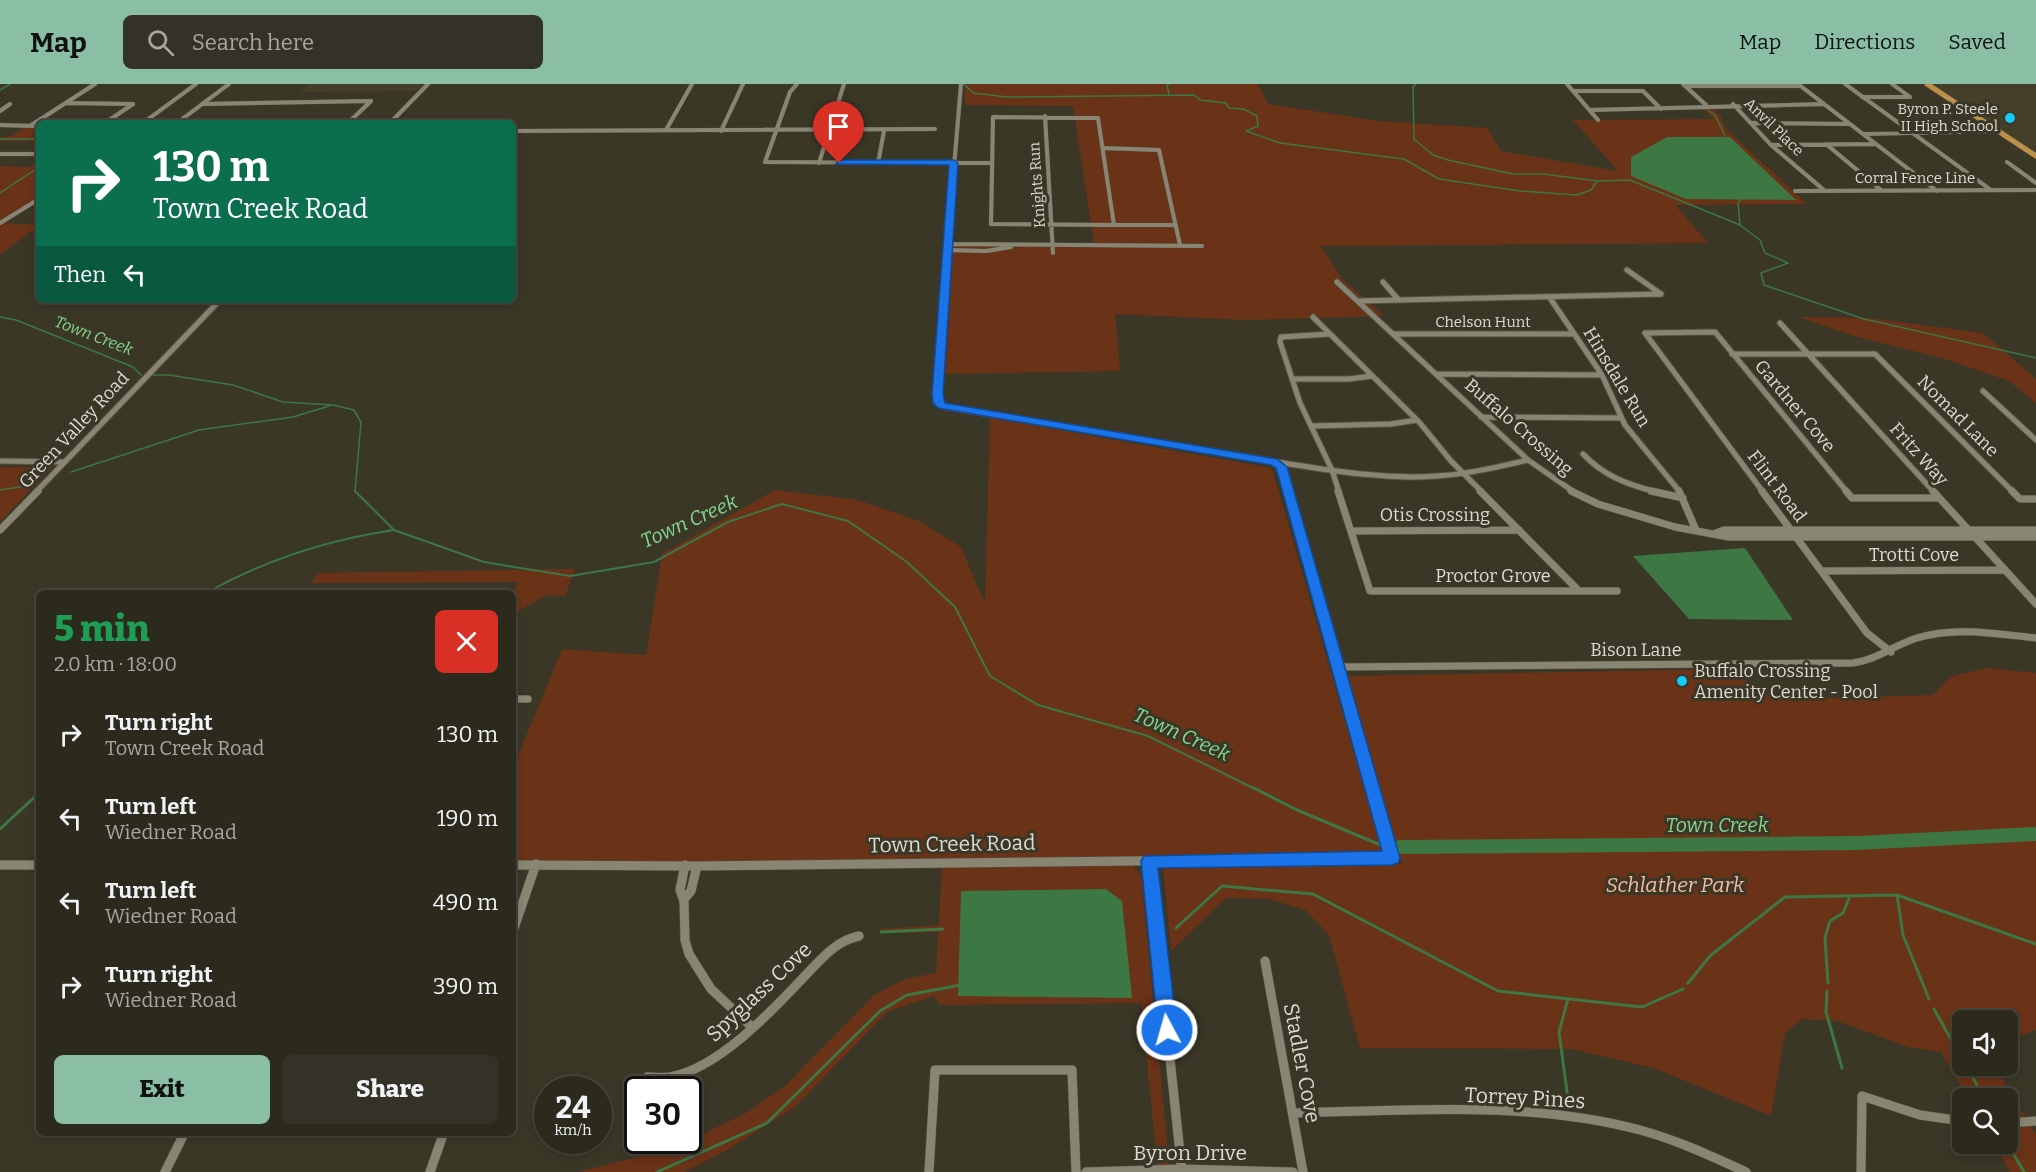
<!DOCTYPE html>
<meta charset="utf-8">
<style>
:root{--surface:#2c291d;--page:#343126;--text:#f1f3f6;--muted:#a6a6a4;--line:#48453b;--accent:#8abfa5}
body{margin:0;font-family:Bitter,serif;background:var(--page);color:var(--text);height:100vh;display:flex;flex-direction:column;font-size:22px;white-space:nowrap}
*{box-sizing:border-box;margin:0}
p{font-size:20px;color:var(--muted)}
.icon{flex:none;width:33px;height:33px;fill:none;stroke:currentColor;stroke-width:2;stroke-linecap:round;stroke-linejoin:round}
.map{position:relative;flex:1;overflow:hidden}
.drawer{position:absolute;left:36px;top:506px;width:480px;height:546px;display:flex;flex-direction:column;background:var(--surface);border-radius:9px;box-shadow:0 3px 9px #0003,0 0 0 2px var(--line)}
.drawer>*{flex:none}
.top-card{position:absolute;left:36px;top:36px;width:480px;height:183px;border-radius:9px;box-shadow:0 3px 9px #0003,0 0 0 2px var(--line);background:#0b6e4f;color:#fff;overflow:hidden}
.fabs{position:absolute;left:1952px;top:926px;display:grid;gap:12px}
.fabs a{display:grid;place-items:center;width:66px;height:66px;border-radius:9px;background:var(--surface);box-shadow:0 3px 9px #0003,0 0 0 2px var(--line);font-size:30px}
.speed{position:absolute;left:534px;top:992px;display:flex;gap:12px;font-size:30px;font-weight:700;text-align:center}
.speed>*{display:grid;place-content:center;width:78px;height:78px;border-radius:50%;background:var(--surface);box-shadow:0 3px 9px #0003,0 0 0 2px var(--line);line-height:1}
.speed small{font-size:15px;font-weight:400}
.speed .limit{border:3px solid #111;border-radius:9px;background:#fff;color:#111}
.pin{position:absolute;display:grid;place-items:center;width:51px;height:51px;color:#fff;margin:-62px -26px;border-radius:50% 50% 50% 0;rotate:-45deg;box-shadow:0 0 6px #0007}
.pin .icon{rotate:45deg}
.me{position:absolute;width:66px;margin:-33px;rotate:354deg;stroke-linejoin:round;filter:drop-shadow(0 0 4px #0008)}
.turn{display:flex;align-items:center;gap:21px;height:126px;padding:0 18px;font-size:27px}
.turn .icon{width:78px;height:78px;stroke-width:2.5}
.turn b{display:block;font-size:42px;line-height:51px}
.then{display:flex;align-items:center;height:57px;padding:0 18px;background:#0003;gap:12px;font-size:22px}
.round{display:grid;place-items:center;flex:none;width:63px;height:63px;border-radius:9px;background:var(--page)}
.overview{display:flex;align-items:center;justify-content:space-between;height:102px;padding:0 18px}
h1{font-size:36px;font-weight:800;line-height:45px;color:#1e9e55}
.action{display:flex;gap:12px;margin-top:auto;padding:12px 18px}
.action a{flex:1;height:69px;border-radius:9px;background:var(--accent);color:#111;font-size:24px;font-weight:800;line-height:69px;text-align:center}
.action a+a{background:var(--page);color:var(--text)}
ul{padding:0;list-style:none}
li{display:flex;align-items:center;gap:18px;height:84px;padding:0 18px}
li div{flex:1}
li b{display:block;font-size:22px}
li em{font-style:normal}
header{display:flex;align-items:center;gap:36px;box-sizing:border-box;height:84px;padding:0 30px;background:var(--accent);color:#111}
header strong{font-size:28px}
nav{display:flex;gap:33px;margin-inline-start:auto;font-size:21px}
.search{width:420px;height:54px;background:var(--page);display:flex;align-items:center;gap:15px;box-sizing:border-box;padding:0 21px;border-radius:9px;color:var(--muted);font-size:22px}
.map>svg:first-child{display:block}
.built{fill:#453f29}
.green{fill:#6a3217}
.water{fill:#3c7744}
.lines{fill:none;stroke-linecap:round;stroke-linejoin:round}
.stream-far2{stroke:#3c7744;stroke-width:1.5}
.stream-far1{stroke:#3c7744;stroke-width:2}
.stream{stroke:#3c7744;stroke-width:3}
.river{fill:#3c7744;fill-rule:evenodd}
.minor-far3-casing{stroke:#565345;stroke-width:4.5}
.minor-far2-casing{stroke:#565345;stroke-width:7}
.minor-far1-casing{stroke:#565345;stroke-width:8}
.minor-casing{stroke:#565345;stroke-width:10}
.major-casing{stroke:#565345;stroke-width:6}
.minor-far3{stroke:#898573;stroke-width:4}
.minor-far2{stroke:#898573;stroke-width:5}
.minor-far1{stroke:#898573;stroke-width:7}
.minor{stroke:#898573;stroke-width:9}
.major{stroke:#be8f48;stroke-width:5}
.route{fill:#1a73e8;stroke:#114b97;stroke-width:1.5}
.poi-dot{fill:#13cafb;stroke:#3b3727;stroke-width:2}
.labels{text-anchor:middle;stroke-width:6;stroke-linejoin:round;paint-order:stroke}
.far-poi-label{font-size:15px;fill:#dddbd1;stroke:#3b3727;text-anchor:end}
.far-street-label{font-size:15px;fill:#dddbd1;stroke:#3b3727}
.far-water-label{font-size:16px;font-style:italic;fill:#84d78d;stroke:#3b3727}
.street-label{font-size:18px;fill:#dddbd1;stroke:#3b3727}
.poi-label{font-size:18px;fill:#dddbd1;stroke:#3b3727;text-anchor:start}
.water-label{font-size:20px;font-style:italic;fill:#84d78d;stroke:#3b3727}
.near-street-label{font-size:21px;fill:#dddbd1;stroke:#3b3727}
.near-park-label{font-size:21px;font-style:italic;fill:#f5b99f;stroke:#3b3727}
</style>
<header>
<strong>Map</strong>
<div class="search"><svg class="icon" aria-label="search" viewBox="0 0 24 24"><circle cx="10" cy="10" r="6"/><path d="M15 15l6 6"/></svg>Search here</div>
<nav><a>Map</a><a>Directions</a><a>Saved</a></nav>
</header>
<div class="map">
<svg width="2036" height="1088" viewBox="0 0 2036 1088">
<rect width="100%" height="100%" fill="#3b3727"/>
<path class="built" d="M309 0H423L417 7 299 8Z
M1932 0H2036V69Z"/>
<path class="green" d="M965 0H1258L1268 20 1378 37 1487 44 1501 67 1618 87 1573 36 1714 35 1702 24 1711 23 1721 33 1726 45 1807 120 1675 121 1708 159 1321 162 1342 195 1384 232 1245 236 1115 230 1120 287 945 290 954 158 1094 160 1073 22 965 21Z
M25 43H39V47L31 52 39 53V57H0V53H9Z
M39 77V88L35 91H39V115L2 139 39 141 0 171V82L30 83Z
M1798 233 1868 234 1983 249 2036 295V319L2009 297 1945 275 1854 252Z
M990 334 1272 384 1383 769 513 780V684L562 565 646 571 662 470 775 406 858 416 919 437 961 463 985 520Z
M0 383 51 384 0 438Z
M575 485 565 512 547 511 515 529 513 510 518 498 311 499 318 489Z
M1986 584 2036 589V946L2007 956V936H1962V981H1994L2036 1051V1088H2010L1993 1059H2007V1014H1968L1941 968 1908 963 1837 937 1802 935 1785 949 1771 1032 1654 984 1570 965 1360 964 1329 851 1305 826 1270 815 1226 814 1171 867 1163 781 1402 780 1348 592 1733 585 1763 610 1796 615 1933 611 1950 593Z
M942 780 1133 782 1141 791 1170 1088H1158L1141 919 945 921 939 920 934 912 887 928 795 1023 727 1066 684 1088H521H577L675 1064 744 1030 784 1003 874 911 905 895 936 889 938 848 880 849V845L939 841Z"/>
<path class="water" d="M1667 53H1730L1796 116 1686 115 1631 92V73Z
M1745 464 1793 536 1689 535 1633 472Z
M1106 805 1122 817 1132 914 958 912 961 807Z"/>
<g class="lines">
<path class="stream-far2" d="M964 0 973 9 1007 13 1194 11 1200 16 1226 19 1229 24 1243 25 1257 32 1258 42 1246 47 1280 59 1404 75 1439 95 1520 107 1577 111 1591 106 1597 97 1630 96 1740 141 1760 156 1765 169 1788 179 1761 189 1764 201 1864 235 2036 274
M1416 0 1413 3 1414 55 1433 71 1448 76 1513 90H1544L1597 97
M0 6 10 0
M1169 10 1167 1 1170 0
M1708 26 1715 31 1727 56
M0 55H39
M0 109 39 83
M1740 141 1738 118 1742 115
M0 233 16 236 133 283 141 291
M151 291H169L233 301 283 318 333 321 354 326 361 338 355 408
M71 388 199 346 293 333 329 322
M0 406 26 402"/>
<path class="stream-far1" d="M355 407 394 446 484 478 570 492 654 478 728 438 782 420 848 437 907 478 955 523 990 592 1038 621 1148 652 1255 705
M208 508C267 475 327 456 394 446"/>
<path class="stream" d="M1252 703 1297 726 1383 762
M0 745 39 709
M1897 811 1903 851 1929 915
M1176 844 1222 802 1313 810 1498 907 1642 923 1683 905
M881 848 943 845
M1688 899 1711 871 1785 813 1897 811 2036 860
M1828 899 1825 854 1830 837 1843 829 1850 812
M1827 907 1826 928 1842 984
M1568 915 1559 948 1568 1015
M1934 925 1962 975
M1966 981 1984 1014
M2007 1059 2024 1088
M657 1088 767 1039 880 927 907 911 961 901"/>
<path class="river" d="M2036 743V757L1857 766 1399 770 1393 768 1391 763 1393 758 1399 756 1857 752Z"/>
<g class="minor-far3-casing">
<path id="minor-far3" d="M797 0 790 8 765 78 991 79
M1567 0 1598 36
M1683 0 1706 21
M1798 0 1937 107
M1845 0 1991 106
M1892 0 1910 13
M1685 2H1801
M1573 7H1643L1661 25
M1862 13H1910
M66 19 133 20
M202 20 371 17
M1733 20 1771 61 1825 107
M1590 26 1824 20
M0 27 10 20
M1045 32 1053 169
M993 33 1098 34 1114 141 991 140Z
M105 39 133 20
M143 39 196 0
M177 39 229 0
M348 39 371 17
M390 39 428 0
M1752 39 1850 40
M0 41 33 42
M30 42 95 0
M666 46 692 0
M513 47 935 45
M721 47 743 0
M1863 50 1998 47
M1826 60 1881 106
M1771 61 1876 60
M1103 64 1159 66 1180 161
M0 70H39
M2007 78 2036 99
M819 79 844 0
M878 79 884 47
M1795 107 2036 106
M0 139 39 115
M1114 141H1176
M947 160 1202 162
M947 166 986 167 1011 163
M946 178 961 0"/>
</g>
<g class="minor-far2-casing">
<path id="minor-far2" d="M946 177 938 319 946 323 1277 378 1289 408
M1627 186 1661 210
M1337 198 1528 376 1574 408
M1383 198 1397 214
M1550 214 1602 291 1625 341 1680 408
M1358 217 1661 210
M1313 233 1420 339 1451 377 1482 408
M1780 239 1934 408
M1645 249 1763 408
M1645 249 1715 248 1847 408
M1330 250 1281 253 1280 258 1300 319 1332 386 1339 408
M1394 250H1573
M1732 270H1875L2013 408
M1436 290 1602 291
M1292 295H1349L1372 292
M1983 307 2036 356
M1481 333 1621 334
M1311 342 1391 340 1417 336
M1583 370C1604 392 1628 401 1657 408
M0 377 65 378
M1277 378C1329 386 1384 396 1437 392 1468 390 1498 383 1528 376
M36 408 220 216"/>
</g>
<g class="minor-far1-casing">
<path id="minor-far1" d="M1289 407 1373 705
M1338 407 1370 507H1617
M1480 407 1579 507
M1571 407 1598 420 1675 443 1729 453H2036
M1651 407 1683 414
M1679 407 1696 446
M1762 407 1867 549 1891 568
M1846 407 1852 414H1938
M1933 407 2036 520
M2012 407 2020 415H2036
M0 446 38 407
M1351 447 1519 446
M1716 449 1724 446H2036
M1822 487 2005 486
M1337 583 1853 579C1877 576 1894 561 1917 554 1956 542 1997 550 2036 554
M513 615H528"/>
</g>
<g class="minor-casing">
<path id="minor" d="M1149 777 1182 1088
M0 781H39
M513 781 697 782 1392 774 1372 703
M685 781 680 806 684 817 685 856 689 870 711 905 752 943
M685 814 691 807 697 782
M513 847 536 780
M1265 877 1303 1088
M647 993C654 993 663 994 670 993 717 985 770 929 802 895 819 878 834 857 859 852
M1293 1029C1407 1027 1528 1016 1640 1046 1677 1056 1711 1072 1746 1088
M2007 1039 2036 1037
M165 1088 185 1048
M430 1088 444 1048
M929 1088 935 986H1072L1076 1088
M1086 1088 1182 1085 1293 1088
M1861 1088 1862 1012 1920 1031 1962 1037"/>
</g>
<g class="major-casing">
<path id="major" d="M1927 0 2036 72"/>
</g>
<use href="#minor-far3" class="minor-far3"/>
<use href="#minor-far2" class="minor-far2"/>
<use href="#minor-far1" class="minor-far1"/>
<use href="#minor" class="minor"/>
<use href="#major" class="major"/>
</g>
<path class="route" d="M839 76H954L958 79 943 310 945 319 1277 375 1287 383 1400 774 1398 779 1392 781 1158 784 1177 946 1174 952 1167 955 1161 952 1158 946 1141 777 1144 772 1382 767 1276 384 1271 381 938 324 933 319 932 310 949 81 836 80Z"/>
<g class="poi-dot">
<circle cx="2010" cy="34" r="6"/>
<circle cx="1682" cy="597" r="6"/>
</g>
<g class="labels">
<g class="far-poi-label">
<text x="1998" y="30">Byron P. Steele<tspan x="1998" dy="17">II High School</tspan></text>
</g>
<g class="far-street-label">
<text transform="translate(1774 43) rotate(44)" y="5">Anvil Place</text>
<text x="1915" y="99">Corral Fence Line</text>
<text transform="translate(1037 101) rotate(-94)" y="5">Knights Run</text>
<text x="1483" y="243">Chelson Hunt</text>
</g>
<g class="far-water-label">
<text transform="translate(94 251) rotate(21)" y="6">Town Creek</text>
</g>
<g class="street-label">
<text transform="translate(1617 293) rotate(59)" y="6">Hinsdale Run</text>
<text transform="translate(1795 322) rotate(50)" y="6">Gardner Cove</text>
<text transform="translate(1958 332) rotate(45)" y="6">Nomad Lane</text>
<text transform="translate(1519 343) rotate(41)" y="6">Buffalo Crossing</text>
<text transform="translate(74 346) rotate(-47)" y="6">Green Valley Road</text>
<text transform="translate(1919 370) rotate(48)" y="6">Fritz Way</text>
<text transform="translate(1777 402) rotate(53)" y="6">Flint Road</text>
<text x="1435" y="437">Otis Crossing</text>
<text x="1914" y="477">Trotti Cove</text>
<text x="1493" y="498">Proctor Grove</text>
<text x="1636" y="572">Bison Lane</text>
</g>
<g class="poi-label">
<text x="1694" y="593">Buffalo Crossing<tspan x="1694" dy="21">Amenity Center - Pool</tspan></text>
</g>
<g class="water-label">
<text transform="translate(689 437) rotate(-24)" y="7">Town Creek</text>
<text transform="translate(1182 650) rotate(24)" y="7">Town Creek</text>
<text x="1717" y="748">Town Creek</text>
</g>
<g class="near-street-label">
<text transform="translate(952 760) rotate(-1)" y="7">Town Creek Road</text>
<text transform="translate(759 908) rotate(-43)" y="7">Spyglass Cove</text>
<text transform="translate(1302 979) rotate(79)" y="7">Stadler Cove</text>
<text transform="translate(1525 1014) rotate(3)" y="7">Torrey Pines</text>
<text x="1190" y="1076">Byron Drive</text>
</g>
<g class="near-park-label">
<text x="1675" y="808">Schlather Park</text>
</g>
</g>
</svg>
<div class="fabs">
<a><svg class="icon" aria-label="sound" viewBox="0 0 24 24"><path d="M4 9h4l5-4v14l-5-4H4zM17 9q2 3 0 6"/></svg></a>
<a><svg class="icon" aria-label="search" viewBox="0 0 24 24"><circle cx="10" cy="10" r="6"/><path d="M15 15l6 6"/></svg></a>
</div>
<div class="speed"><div>24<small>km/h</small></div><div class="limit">30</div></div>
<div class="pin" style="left:839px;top:79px;background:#d93025"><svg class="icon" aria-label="arrive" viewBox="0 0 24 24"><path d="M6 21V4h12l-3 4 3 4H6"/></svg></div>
<svg class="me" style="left:1167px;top:946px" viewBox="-20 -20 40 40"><circle r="17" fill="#1a73e8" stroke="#fff" stroke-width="3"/><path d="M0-11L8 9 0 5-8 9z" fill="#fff"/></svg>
<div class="top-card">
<div class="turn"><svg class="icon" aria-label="right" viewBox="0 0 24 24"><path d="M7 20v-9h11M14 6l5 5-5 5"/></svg><div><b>130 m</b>Town Creek Road</div></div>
<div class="then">Then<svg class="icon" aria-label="left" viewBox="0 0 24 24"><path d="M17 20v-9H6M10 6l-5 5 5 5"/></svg></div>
</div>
<section class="drawer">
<div class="overview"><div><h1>5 min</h1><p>2.0 km · 18:00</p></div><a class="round" style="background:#d93025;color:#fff"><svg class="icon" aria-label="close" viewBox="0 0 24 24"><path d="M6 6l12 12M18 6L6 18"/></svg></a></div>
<ul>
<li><svg class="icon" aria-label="right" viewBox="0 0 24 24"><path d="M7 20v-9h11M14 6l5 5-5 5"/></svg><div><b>Turn right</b><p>Town Creek Road</p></div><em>130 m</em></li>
<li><svg class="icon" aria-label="left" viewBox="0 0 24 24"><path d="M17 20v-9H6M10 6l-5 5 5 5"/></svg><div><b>Turn left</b><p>Wiedner Road</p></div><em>190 m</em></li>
<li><svg class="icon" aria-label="left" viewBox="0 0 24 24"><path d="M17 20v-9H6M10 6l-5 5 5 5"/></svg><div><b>Turn left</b><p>Wiedner Road</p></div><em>490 m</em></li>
<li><svg class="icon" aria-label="right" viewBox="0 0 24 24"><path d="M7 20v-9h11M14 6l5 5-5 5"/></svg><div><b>Turn right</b><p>Wiedner Road</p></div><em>390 m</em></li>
</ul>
<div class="action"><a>Exit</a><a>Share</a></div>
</section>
</div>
